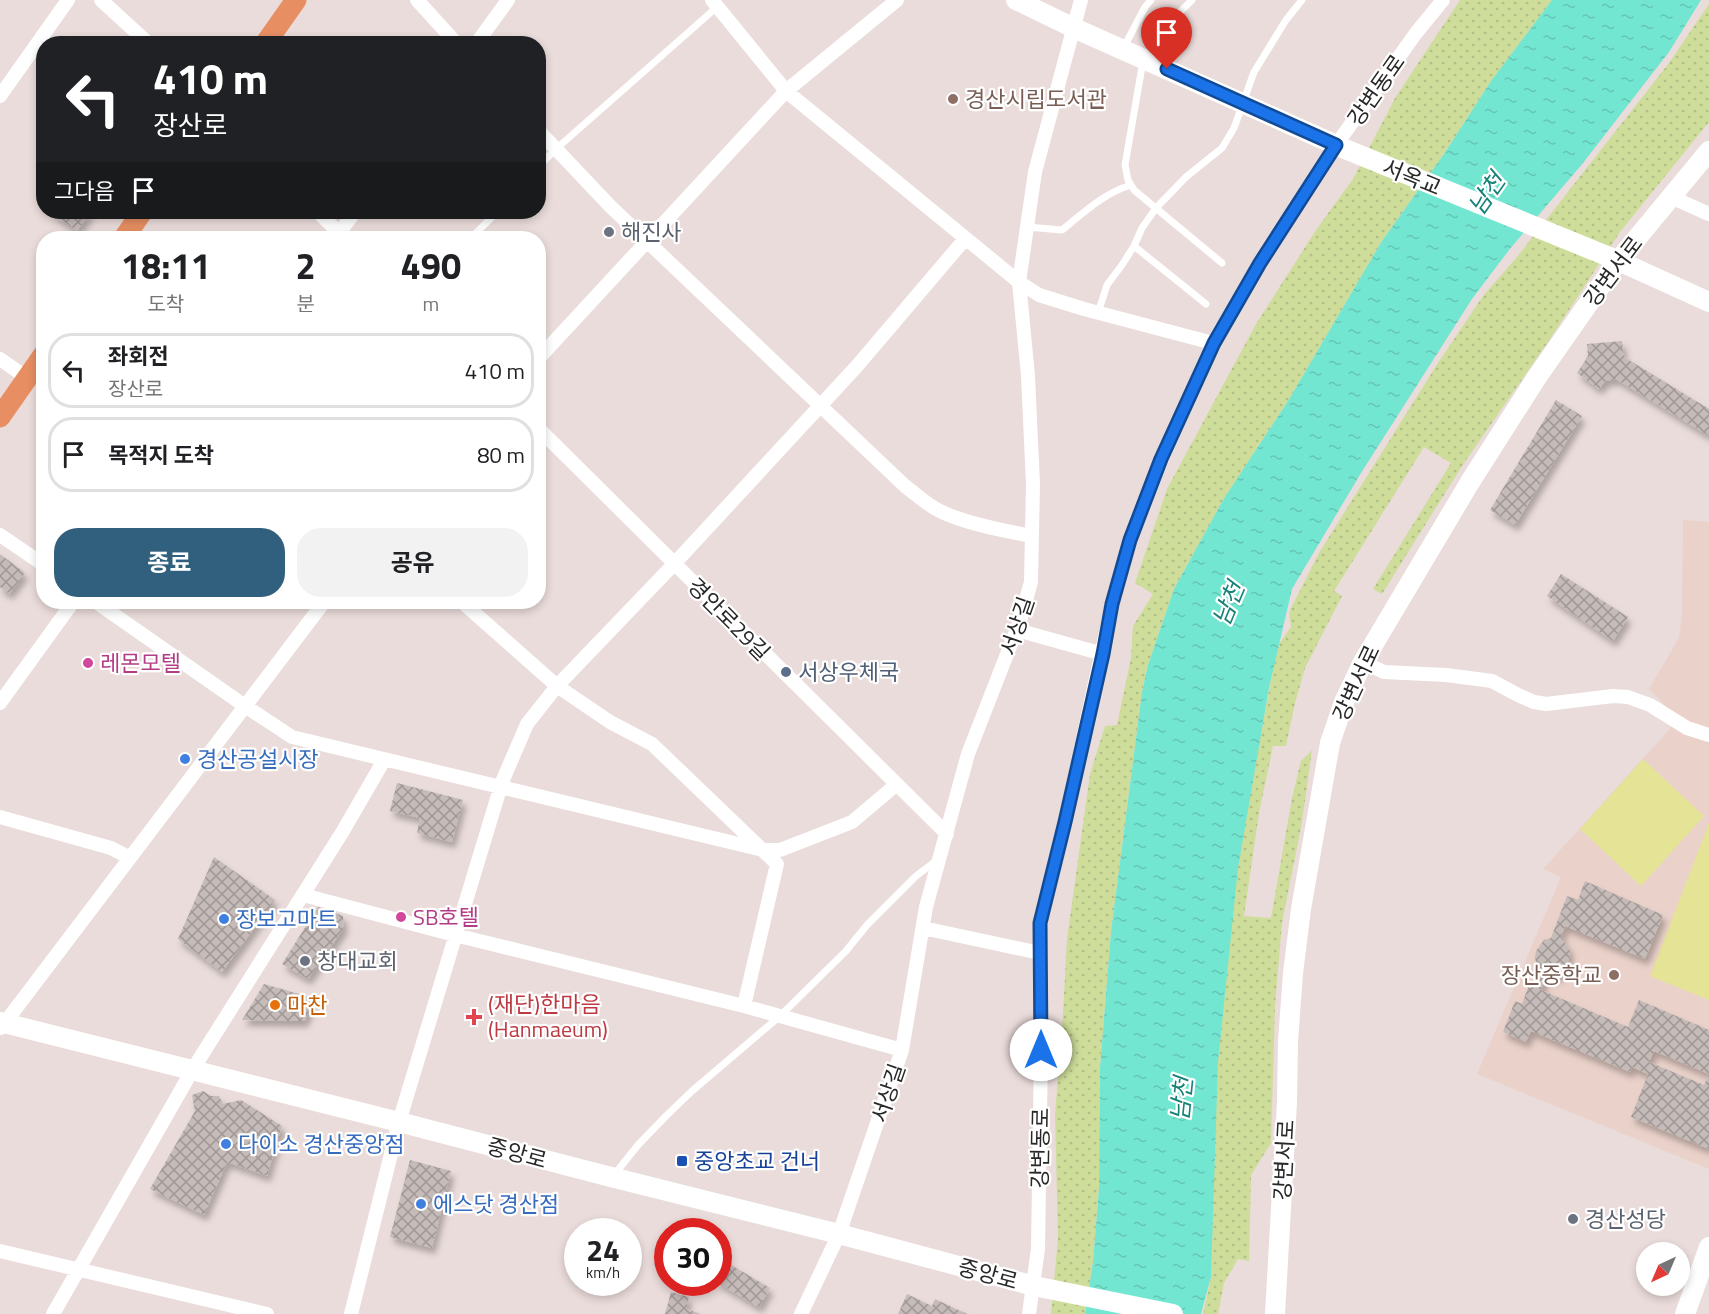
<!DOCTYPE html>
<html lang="ko">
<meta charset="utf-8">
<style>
:root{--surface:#fff;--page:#f2f2f2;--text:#202124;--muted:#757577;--line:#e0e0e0;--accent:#30607e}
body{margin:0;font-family:"Titillium Web","Noto Sans KR",sans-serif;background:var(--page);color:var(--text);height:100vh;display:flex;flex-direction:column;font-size:22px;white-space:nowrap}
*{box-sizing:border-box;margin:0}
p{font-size:20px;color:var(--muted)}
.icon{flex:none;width:33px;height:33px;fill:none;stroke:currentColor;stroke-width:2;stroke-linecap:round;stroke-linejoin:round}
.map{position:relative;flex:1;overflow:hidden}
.details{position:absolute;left:36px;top:231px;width:510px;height:378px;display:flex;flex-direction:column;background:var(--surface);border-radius:24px;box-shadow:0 3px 9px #0003}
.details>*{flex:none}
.top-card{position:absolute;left:36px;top:36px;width:510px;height:183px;border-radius:24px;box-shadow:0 3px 9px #0003;background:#202124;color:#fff;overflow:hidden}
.needle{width:39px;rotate:224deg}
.fabs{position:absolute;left:1636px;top:1242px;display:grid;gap:12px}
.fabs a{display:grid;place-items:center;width:54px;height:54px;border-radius:50%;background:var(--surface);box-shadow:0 3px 9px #0003;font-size:30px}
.speed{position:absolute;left:564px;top:1218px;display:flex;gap:12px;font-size:30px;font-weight:700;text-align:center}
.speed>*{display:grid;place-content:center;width:78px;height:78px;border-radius:50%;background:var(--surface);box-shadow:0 3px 9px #0003;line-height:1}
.speed small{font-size:15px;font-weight:400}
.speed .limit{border:9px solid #d22;background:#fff;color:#111}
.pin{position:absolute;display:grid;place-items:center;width:51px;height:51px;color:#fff;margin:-62px -26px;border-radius:50% 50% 50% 0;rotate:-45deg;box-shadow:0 0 6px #0007}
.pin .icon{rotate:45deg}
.me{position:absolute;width:66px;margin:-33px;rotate:0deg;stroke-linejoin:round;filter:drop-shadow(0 0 4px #0008)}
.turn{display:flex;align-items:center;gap:21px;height:126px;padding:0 18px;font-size:27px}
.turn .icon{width:78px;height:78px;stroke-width:2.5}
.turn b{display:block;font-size:42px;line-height:51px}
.then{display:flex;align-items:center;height:57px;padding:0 18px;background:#0003;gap:12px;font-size:22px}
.eta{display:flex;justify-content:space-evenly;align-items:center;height:102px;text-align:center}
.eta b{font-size:36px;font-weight:700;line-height:42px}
.cta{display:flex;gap:12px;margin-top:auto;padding:12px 18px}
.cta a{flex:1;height:69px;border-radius:24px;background:var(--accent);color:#fff;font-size:24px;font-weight:700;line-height:69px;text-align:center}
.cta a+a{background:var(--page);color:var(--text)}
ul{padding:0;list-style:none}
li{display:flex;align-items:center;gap:18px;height:75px;margin:0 12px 9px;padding:0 6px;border:3px solid var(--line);border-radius:24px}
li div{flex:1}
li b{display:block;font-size:22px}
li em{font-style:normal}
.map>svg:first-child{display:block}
.education{fill:#ead2ca}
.park{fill:url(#park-dots)}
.pitch{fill:#e4e396}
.water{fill:url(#water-ripples)}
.building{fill:url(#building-cross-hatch);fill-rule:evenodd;filter:url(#shadow)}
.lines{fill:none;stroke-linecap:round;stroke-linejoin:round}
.lane{stroke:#fff;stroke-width:7}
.street{stroke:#fff;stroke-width:14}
.secondary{stroke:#fff;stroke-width:20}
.primary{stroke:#e78e62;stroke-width:21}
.route-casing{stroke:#114b97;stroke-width:15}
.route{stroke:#1a73e8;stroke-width:10}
.education-dot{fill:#8d6e63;stroke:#fff;stroke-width:2}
.worship-dot{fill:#6b7280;stroke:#fff;stroke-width:2}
.hotel-dot{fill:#d1479c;stroke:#fff;stroke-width:2}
.service-dot{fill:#5c6f8a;stroke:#fff;stroke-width:2}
.shop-dot{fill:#3f7fe0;stroke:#fff;stroke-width:2}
.food-dot{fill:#e8710a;stroke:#fff;stroke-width:2}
.health-dot{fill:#e0444e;stroke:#fff;stroke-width:2}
.transit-dot{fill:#1a4fb4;stroke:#fff;stroke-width:2}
.labels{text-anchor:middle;stroke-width:4.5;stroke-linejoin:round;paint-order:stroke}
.street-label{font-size:22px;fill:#282828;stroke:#fff}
.education-label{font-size:22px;fill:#785e54;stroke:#fff;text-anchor:start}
.worship-label{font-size:22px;fill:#5b616d;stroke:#fff;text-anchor:start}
.hotel-label{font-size:22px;fill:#b23c85;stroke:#fff;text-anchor:start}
.service-label{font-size:22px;fill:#4e5e75;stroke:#fff;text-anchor:start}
.shop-label{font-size:22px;fill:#366cbe;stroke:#fff;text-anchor:start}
.health-label{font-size:22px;fill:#be3a42;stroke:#fff;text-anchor:start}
.food-label{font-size:22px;fill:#c56008;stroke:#fff;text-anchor:start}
.transit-label{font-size:22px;fill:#164399;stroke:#fff;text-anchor:start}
.water-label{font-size:24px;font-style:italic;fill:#168278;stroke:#fff}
</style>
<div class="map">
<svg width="1709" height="1314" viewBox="0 0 1709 1314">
<defs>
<pattern id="park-dots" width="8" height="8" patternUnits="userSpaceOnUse" patternTransform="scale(1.5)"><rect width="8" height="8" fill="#cedd9a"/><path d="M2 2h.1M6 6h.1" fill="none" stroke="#b1be85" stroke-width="1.8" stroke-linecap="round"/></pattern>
<pattern id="water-ripples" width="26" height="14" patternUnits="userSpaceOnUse" patternTransform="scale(1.5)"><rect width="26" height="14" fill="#73e6d2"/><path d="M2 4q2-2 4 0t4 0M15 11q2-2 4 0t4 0" fill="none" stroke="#64c5b4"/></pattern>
<pattern id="building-cross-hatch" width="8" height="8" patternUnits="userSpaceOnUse" patternTransform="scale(1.5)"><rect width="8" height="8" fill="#c5bbb9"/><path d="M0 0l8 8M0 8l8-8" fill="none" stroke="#a09896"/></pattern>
<filter id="shadow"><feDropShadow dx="3.5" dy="6" stdDeviation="3" flood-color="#0004"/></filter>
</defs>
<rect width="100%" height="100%" fill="#eadcda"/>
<path class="education" d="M1683 520 1709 522V1169L1477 1074 1561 877 1543 869 1676 722 1683 724 1649 689 1679 638 1682 613Z"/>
<path class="park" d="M1460 0H1552L1491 81 1444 154 1382 241 1288 401 1223 500 1174 589 1148 665 1142 692 1111 932 1100 1068 1099 1188 1093 1262 1085 1314H1051L1058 1238 1055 1115 1063 1014 1067 939 1090 774 1105 726 1117 725 1131 658 1133 626 1153 594 1135 583 1167 489 1256 324 1316 230 1353 179 1395 98Z
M1709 4V122L1620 232 1550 339 1462 466 1382 594 1373 589 1451 463 1424 447 1334 591 1342 596 1305 668 1295 703 1286 746H1273L1259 813 1244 916 1271 918 1292 798 1301 761 1312 750 1302 822 1282 923 1275 1006 1271 1143 1251 1175 1249 1261 1238 1259 1224 1283 1218 1314H1203L1211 1277 1213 1163 1219 1040 1228 930 1245 818 1274 664 1279 644 1291 627 1289 612 1319 553 1436 366 1483 296 1517 257 1669 63Z"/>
<path class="pitch" d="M1643 759 1704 816 1641 886 1580 829Z
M1709 823V1000L1650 976Z"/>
<path class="water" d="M1552 0H1701L1669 52 1583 163 1509 250 1472 299 1361 473 1292 589 1269 688 1238 868 1218 1062 1211 1277 1201 1314H1085L1093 1262 1099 1188 1100 1068 1111 932 1142 692 1148 665 1174 589 1223 500 1288 401 1382 241 1444 154 1491 81Z"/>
<path class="building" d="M50 212H91L77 231Z
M1622 341 1624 357 1709 409V436L1616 379 1605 381 1599 389 1577 373 1588 356 1587 344Z
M1556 400 1582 416 1515 525 1490 510Z
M0 554 25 573 9 594 0 587Z
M1561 574 1628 617 1613 641 1547 596Z
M397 783 463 800 452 842 417 833 420 818 390 811Z
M214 857 275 900 222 972 178 939Z
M1585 881 1663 915 1645 959 1565 926 1561 936 1570 951 1568 963 1564 971 1556 976 1545 978 1541 990 1628 1027 1639 1000 1709 1030V1149L1631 1117 1648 1074 1632 1067 1630 1072 1531 1031 1526 1042 1503 1032 1515 1001 1522 1004 1529 985 1533 987 1538 972 1535 957 1536 951 1544 940 1551 938 1567 896 1578 900ZM1654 1051 1709 1074 1704 1085 1649 1062Z
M318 907 343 916 344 928 308 979 282 964Z
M264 984 313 998 305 1021 242 1020Z
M203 1091 211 1096H219L223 1104 241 1100 282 1126 267 1176 227 1162 204 1215 150 1189 195 1111 192 1095Z
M410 1160 451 1171 432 1248 390 1237Z
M728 1263 770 1288 759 1307 718 1283V1278Z
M671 1292 689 1297 686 1309 701 1314H665Z
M907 1294 932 1306 935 1299 967 1314H898Z"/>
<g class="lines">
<path class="lane" d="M1124 47 1145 7 1151 0
M1150 58 1172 20 1192 0
M1143 61 1125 165 1128 180 1134 190 1222 263
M538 167 556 149 717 7
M1027 227 1062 230C1083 213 1104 193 1131 185
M471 238 497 212
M1134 246 1206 304
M1098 313 1107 285 1122 265 1134 246 1142 228 1156 208 1186 177 1222 148 1234 128 1254 72 1286 20 1302 0
M614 1175 638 1145 666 1116 692 1091 780 1016 846 951 867 925 916 876 936 861"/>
<path class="street" d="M101 0 149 44
M417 0 457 44
M712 0 786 91 1019 282 1039 295 1084 309 1213 343
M476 44 508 0
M0 96 68 0
M538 130 611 207 905 486C916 494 927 505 940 511 963 523 1005 531 1032 536
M1671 197 1709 214
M318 212 344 238
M335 238 355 212
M0 359 27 378
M538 359 786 91 897 0
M538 428 947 834
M0 535 44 565
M96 602 245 706 292 737 763 850H780L852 822 897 784
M462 602 557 686 610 722 652 744 777 864 744 1006
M1017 630 1103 654
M1363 662 1384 672 1446 675 1492 681 1518 695 1534 702 1546 704 1613 696 1628 697 1650 705 1687 728 1709 735
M0 703 73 602
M0 817 111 848 130 858
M303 895 455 935 744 1006 902 1050
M923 928 1040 953
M1 1028 324 602
M0 1251 267 1314
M53 1314 193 1069 343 831 384 760
M351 1314 399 1122 502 782 527 724 557 686 674 564 857 366 965 239
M801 1314 839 1234 902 1050 926 907 968 754 1020 621 1031 582 1033 484 1028 376 1019 282 1035 172 1081 0
M1029 1314 1038 1249 1041 1050 1040 923 1065 822 1112 604 1130 540 1162 459 1201 370 1213 343 1260 263 1336 145 1416 33 1443 0"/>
<path class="secondary" d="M1016 0 1074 28 1345 149 1612 258 1709 302
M0 1022 399 1122 611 1177 839 1234 1034 1286 1173 1314
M1275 1314 1287 1102 1288 1041 1293 973 1301 909 1330 743 1344 702 1363 662 1470 482 1537 377 1618 261 1709 151
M1685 1314 1709 1247"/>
<path class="primary" d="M265 44 296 0
M124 238 142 212
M0 417 44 354"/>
</g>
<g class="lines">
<g class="route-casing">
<path id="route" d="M1041 1050 1040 923 1065 822 1103 654 1112 604 1130 540 1161 459 1214 343 1260 263 1336 145 1167 69"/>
</g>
<use href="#route" class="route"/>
</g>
<g class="education-dot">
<circle cx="953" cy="99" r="6"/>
<circle cx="1614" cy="975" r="6"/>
</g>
<g class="worship-dot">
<circle cx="609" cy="232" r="6"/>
<circle cx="305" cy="961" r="6"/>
<circle cx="1573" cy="1219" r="6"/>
</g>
<g class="hotel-dot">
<circle cx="88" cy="663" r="6"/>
<circle cx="401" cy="917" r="6"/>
</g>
<circle class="service-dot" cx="786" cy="672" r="6"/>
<g class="shop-dot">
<circle cx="185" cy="759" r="6"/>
<circle cx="224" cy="919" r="6"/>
<circle cx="226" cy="1144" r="6"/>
<circle cx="421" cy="1204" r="6"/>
</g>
<circle class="food-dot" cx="275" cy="1005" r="6"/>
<path class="health-dot" d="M471 1008h6v6h6v6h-6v6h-6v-6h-6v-6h6z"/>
<rect class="transit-dot" x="676" y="1155" width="12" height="12" rx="3"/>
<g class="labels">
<g class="street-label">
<text transform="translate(1376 90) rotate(-55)" y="8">강변동로</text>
<text transform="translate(1412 177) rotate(22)" y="8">서옥교</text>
<text transform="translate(1613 271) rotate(-53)" y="8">강변서로</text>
<text transform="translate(729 619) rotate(45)" y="8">경안로29길</text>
<text transform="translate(1017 626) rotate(-71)" y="8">서상길</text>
<text transform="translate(1356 683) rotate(-65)" y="8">강변서로</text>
<text transform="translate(888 1093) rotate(-71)" y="8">서상길</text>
<text transform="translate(1040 1148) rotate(-89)" y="8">강변동로</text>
<text transform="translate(517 1153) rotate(15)" y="8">중앙로</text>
<text transform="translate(1284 1160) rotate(-87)" y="8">강변서로</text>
<text transform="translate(988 1274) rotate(15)" y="8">중앙로</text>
</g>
<g class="education-label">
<text x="965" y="107">경산시립도서관</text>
<text x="1602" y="983" text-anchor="end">장산중학교</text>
</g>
<g class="worship-label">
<text x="621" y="240">해진사</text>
<text x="317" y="969">창대교회</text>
<text x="1585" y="1227">경산성당</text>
</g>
<g class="hotel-label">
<text x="100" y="671">레몬모텔</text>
<text x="413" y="925">SB호텔</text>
</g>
<g class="service-label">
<text x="798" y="680">서상우체국</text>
</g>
<g class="shop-label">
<text x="197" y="767">경산공설시장</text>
<text x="236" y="927">장보고마트</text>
<text x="238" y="1152">다이소 경산중앙점</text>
<text x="433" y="1212">에스닷 경산점</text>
</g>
<g class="health-label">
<text x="488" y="1012">(재단)한마음<tspan x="488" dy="25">(Hanmaeum)</tspan></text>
</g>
<g class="food-label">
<text x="287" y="1013">마찬</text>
</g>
<g class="transit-label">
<text x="694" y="1169">중앙초교 건너</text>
</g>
<g class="water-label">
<text transform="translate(1487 194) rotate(-55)" y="8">남천</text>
<text transform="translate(1229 604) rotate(-67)" y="8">남천</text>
<text transform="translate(1182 1099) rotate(-84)" y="8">남천</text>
</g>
</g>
</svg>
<div class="fabs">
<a><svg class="needle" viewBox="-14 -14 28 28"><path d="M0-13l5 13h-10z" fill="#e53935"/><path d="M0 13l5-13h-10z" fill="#757577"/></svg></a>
</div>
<div class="speed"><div>24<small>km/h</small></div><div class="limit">30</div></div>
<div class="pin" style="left:1167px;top:69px;background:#d93025"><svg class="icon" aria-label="arrive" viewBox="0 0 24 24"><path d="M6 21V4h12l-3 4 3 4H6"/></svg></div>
<svg class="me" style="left:1041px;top:1050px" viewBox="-20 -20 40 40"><circle r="19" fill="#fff"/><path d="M0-13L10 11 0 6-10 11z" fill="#1a73e8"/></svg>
<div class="top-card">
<div class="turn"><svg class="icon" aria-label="left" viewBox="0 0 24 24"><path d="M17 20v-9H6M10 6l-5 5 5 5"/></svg><div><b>410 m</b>장산로</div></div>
<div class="then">그다음<svg class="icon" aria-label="arrive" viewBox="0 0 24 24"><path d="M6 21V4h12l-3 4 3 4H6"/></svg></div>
</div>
<section class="details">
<div class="eta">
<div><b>18:11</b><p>도착</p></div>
<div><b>2</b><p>분</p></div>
<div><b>490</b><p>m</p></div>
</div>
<ul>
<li><svg class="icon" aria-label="left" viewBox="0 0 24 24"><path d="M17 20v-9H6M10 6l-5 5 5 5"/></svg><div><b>좌회전</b><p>장산로</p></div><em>410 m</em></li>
<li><svg class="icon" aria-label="arrive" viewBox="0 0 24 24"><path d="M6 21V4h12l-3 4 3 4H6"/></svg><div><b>목적지 도착</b></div><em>80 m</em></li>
</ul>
<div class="cta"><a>종료</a><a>공유</a></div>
</section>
</div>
